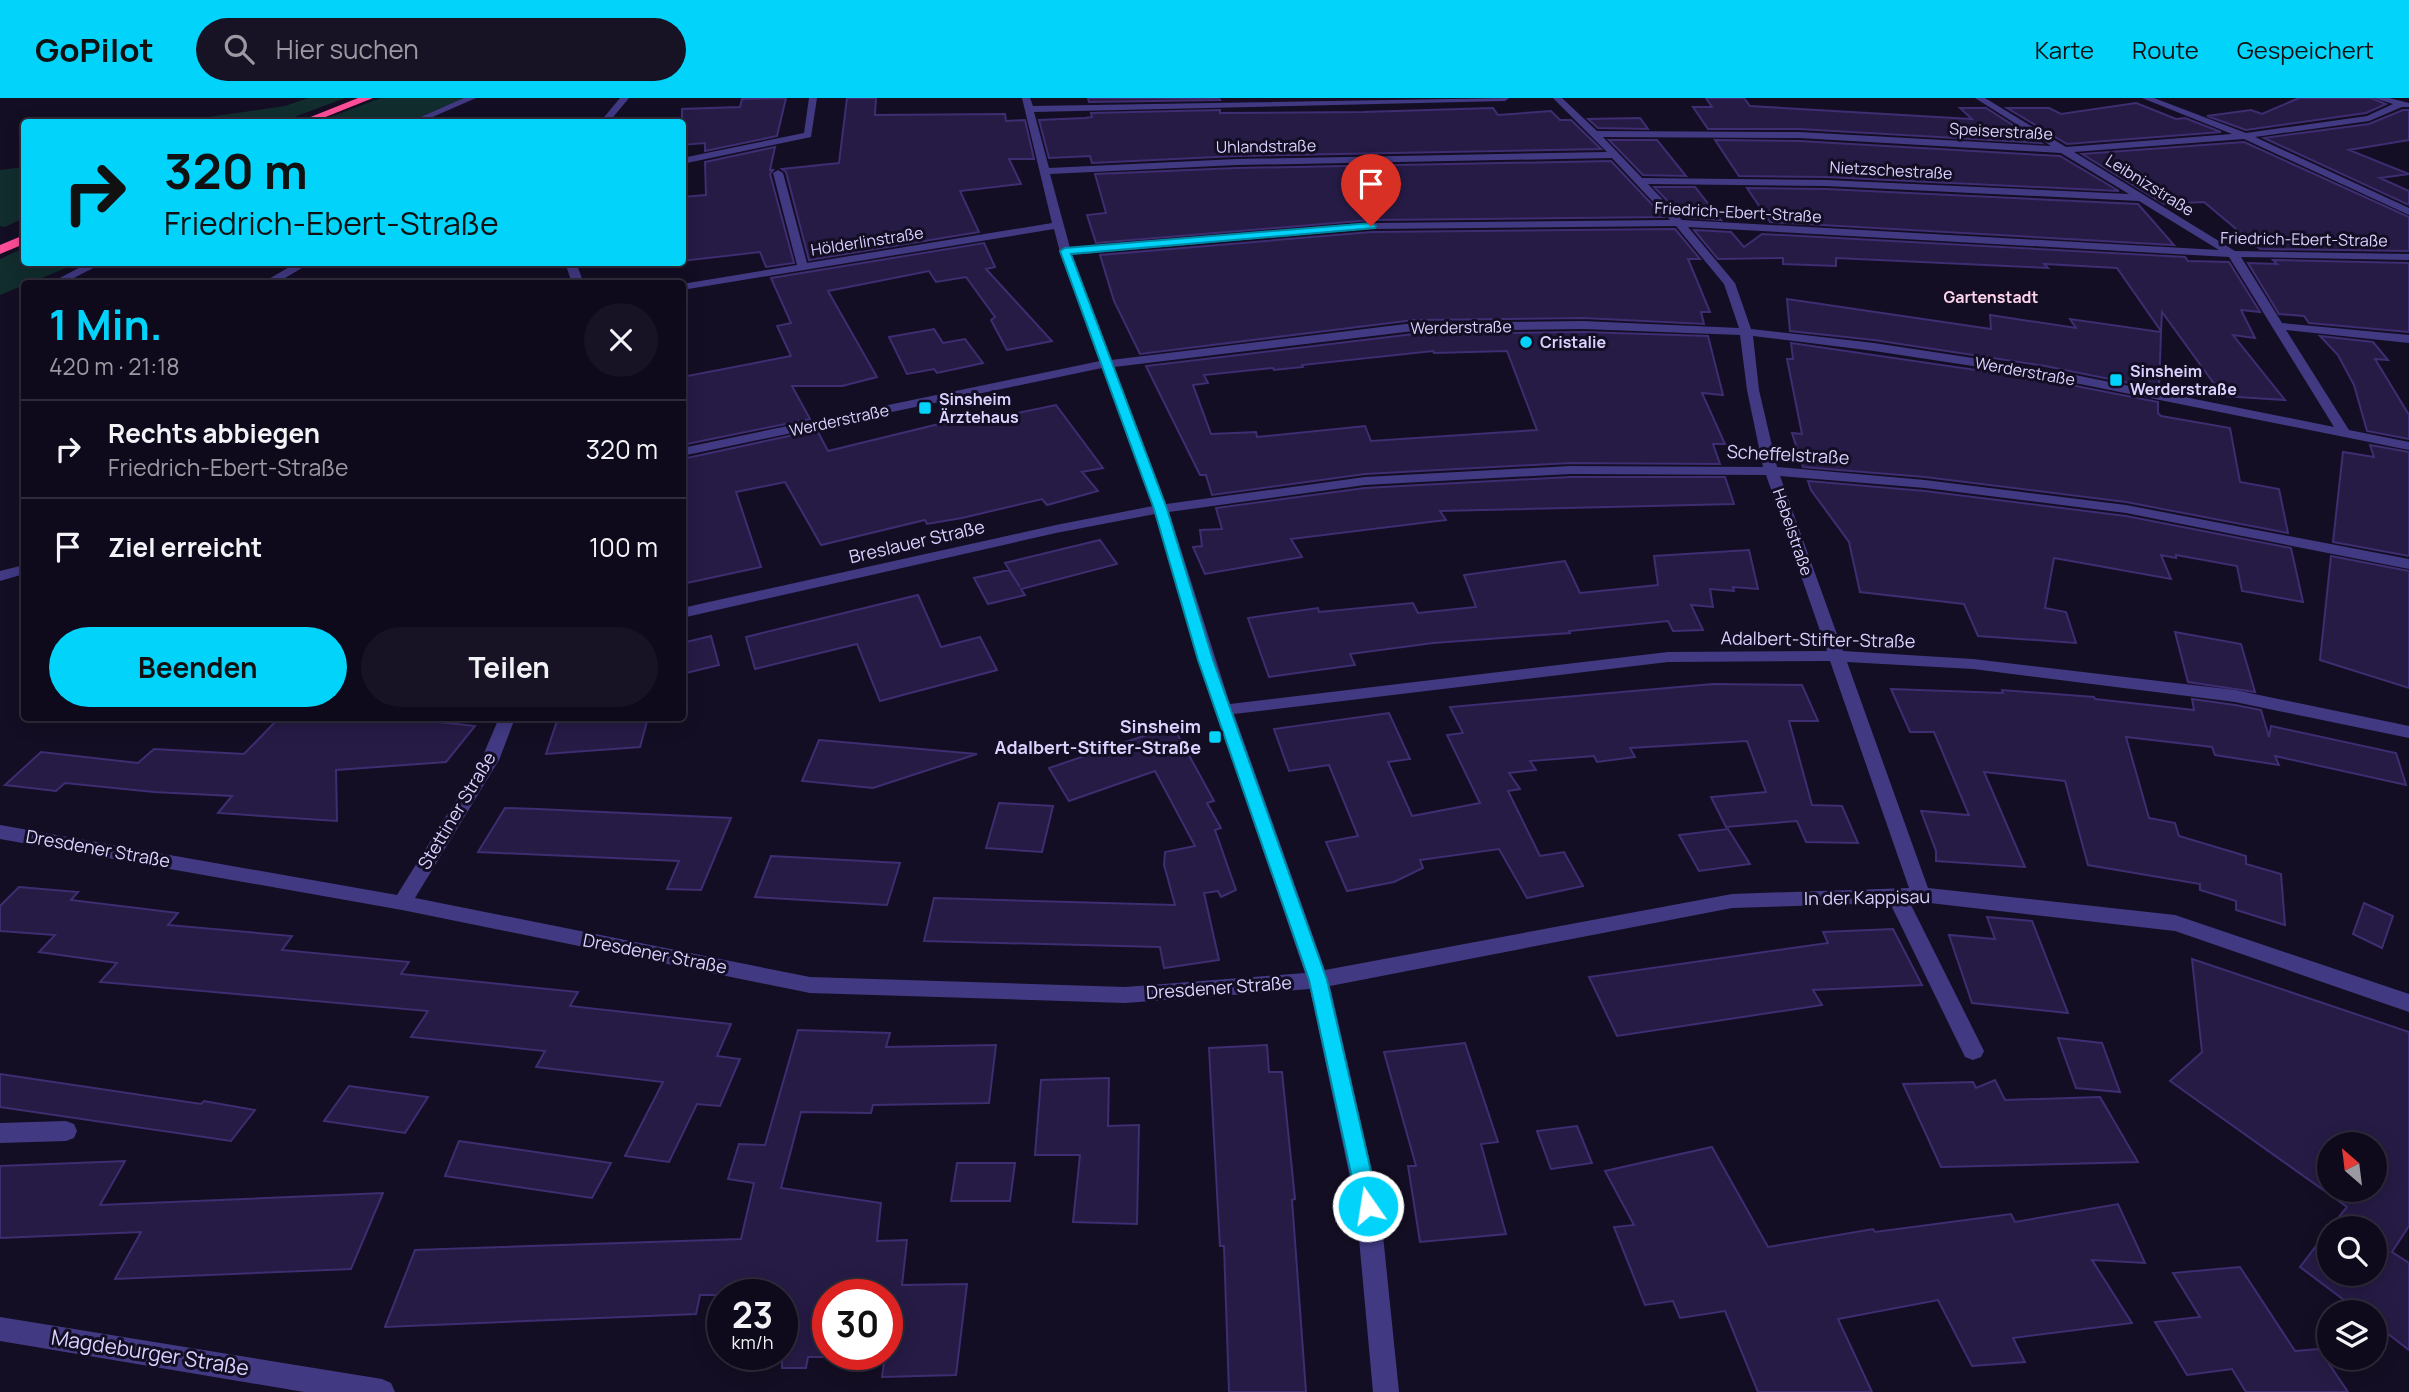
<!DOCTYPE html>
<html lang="de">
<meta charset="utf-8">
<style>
:root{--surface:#0f0a1b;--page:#181324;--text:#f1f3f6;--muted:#9b9aa3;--line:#2f2b3a;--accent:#02d3fb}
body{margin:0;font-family:Manrope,sans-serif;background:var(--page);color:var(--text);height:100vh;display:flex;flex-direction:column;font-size:26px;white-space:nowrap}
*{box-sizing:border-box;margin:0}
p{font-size:23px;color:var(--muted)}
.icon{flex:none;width:38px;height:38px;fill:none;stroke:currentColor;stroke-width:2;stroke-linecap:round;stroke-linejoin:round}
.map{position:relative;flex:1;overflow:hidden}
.drawer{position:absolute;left:21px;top:182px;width:665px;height:441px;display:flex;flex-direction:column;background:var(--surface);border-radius:7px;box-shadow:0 4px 18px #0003,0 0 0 2px var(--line)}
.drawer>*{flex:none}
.hud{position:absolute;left:21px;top:21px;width:665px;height:147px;border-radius:7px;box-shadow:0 4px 18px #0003,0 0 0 2px var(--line);background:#02d3fb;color:#111;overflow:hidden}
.needle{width:46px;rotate:332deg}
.buttons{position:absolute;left:2317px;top:1034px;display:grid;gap:14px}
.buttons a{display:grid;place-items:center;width:70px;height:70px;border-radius:50%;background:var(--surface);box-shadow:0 4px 18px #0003,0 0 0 2px var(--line);font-size:35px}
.speed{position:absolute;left:707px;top:1181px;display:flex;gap:14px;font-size:35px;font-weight:700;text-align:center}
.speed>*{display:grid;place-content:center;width:91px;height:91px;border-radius:50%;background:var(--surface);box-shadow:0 4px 18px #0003,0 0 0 2px var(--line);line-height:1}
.speed small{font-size:18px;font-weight:400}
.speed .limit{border:10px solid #d22;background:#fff;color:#111}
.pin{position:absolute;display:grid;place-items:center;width:60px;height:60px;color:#fff;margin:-72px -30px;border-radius:50% 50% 50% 0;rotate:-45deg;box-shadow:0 0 7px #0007}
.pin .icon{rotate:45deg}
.me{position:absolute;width:77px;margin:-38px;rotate:347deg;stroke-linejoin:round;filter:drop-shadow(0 0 5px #0008)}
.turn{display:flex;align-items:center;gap:24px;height:147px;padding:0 28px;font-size:32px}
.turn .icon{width:91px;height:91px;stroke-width:2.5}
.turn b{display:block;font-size:49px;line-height:60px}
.round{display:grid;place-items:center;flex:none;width:74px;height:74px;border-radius:37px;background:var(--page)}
.overview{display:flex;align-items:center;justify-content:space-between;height:119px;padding:0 28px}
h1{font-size:42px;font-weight:700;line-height:52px;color:var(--accent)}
.cta{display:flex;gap:14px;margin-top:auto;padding:14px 28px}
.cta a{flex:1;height:80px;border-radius:42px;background:var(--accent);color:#111;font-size:28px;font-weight:700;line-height:80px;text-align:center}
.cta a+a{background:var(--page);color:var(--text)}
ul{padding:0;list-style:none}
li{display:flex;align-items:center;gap:21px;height:98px;padding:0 28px;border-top:2px solid var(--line)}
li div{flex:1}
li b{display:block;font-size:26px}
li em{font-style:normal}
header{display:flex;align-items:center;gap:42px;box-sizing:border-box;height:98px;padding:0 35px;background:var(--accent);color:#111}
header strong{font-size:33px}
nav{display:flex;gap:38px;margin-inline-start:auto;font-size:24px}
.search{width:490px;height:63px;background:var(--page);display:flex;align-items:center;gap:18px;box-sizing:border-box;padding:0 24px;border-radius:38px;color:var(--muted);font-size:26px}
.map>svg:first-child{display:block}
.green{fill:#122d2e}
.building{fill:#261b45;stroke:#3e2d71;stroke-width:2;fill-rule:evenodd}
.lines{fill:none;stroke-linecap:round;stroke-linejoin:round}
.minor{fill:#413a83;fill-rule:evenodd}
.highway{fill:#fe4e97;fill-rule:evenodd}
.route{fill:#02d3fb;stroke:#0189a3;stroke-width:2}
.poi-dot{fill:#02d3fb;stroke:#140e24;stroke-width:2.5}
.labels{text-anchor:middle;stroke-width:6;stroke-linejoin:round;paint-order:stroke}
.far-street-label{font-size:16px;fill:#dad2ff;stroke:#140e24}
.far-neighbourhood-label{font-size:16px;font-weight:bold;fill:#ffd4ed;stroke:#140e24}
.far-poi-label{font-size:16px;font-weight:bold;fill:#dad2ff;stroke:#140e24;text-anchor:start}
.street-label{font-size:18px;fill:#dad2ff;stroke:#140e24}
.poi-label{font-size:18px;font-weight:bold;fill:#dad2ff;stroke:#140e24;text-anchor:end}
.near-street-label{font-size:21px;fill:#dad2ff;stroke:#140e24}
</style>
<header>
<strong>GoPilot</strong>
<div class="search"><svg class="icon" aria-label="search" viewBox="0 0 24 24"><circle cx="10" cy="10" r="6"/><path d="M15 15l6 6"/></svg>Hier suchen</div>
<nav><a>Karte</a><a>Route</a><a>Gespeichert</a></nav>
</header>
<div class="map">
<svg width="2409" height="1294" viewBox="0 0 2409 1294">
<rect width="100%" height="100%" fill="#140e24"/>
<path class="green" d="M308 0H345L281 24H173L285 8Z
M381 0H465L408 24H317Z
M24 69V120L5 129 0 128V72Z
M24 150V164L78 165 0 197V161Z"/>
<path class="building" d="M786 0 777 38 705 53V45L682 47V11L740 9 742 1Z
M847 0H876L875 17 1005 16 1006 23 1025 22 1034 61H1009L1021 86 960 93 979 134 809 162 786 74 782 71 839 65Z
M1088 0H1219L1220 2 1089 4Z
M1706 0H1744L1750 8 1972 21 1960 10H1986L2041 45 1799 31H1708L1693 9H1712Z
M2299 0H2371L2386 6 2366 15 2246 32 2207 18 2251 12 2262 16Z
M2136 5 2176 21 2185 20 2221 34 2067 46 2007 10H2049L2061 16Z
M1493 10 1498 17 1551 13 1560 22H1571L1601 51 1237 58 1092 65 1090 58 1049 60 1039 22 1085 20 1092 19 1091 15 1220 12V15L1363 14Z
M2403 12H2409V42L2349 52 2409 76 2380 80 2409 93V107L2264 40 2369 26Z
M1640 20 1648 31 1598 30 1588 21Z
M1609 42H1657L1686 78 1643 77Z
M1715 42 1799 43 2060 58 2119 93 1826 79 1739 78Z
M2244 44 2409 119V153L2260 151 2204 104 2164 106 2082 56Z
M775 49 770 72H773L770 76 794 165 766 169 760 154 682 163V99L706 97 705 64Z
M1611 63 1664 119 1371 122 1096 145 1087 117 1106 115 1095 76 1237 70Z
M1654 89H1695L1721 122 1683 119Z
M1747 90 1826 91 2138 106 2174 147 1770 124Z
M1675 131 1700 161H1688L1710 214H1701L1704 226 1583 220 1414 222 1140 256 1114 203 1100 157 1371 134Z
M1694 132 1731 134 1744 149 1762 136 2185 159 2188 163 2229 164 2260 214 2241 212 2255 240 2233 237 2285 302 2223 298 2162 214 2161 233 2117 170 2044 166 2048 170 1836 160V168L1783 166V160L1718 161Z
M984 145 995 169 986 171 1052 243 1007 252 991 222 995 219 966 179 936 184 929 173 828 193 877 279 842 288H792L810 321 682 347V279L791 258 777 228 791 225 771 180Z
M2273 162 2409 165V234L2309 225 2304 218 2279 216 2248 165 2277 166Z
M1787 201 1991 231 1990 217 2076 230 2070 221 2161 234 2159 291 2045 268 1874 242 1790 233Z
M934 231 943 245 965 241 983 265 937 275 934 271 907 276 889 239Z
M1583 234 1708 238 1723 297 1702 295 1725 346H1713L1720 366 1570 365 1365 376 1212 397 1206 377H1200L1146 268 1414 236ZM1433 253 1434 255 1507 253 1537 332 1371 343 1365 328 1257 339 1256 334 1211 336 1193 287 1208 285 1204 277 1273 270 1274 272 1303 269 1302 267Z
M2320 238 2373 244 2388 262 2375 261 2409 317V341L2367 333 2354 287 2338 257Z
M1791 245 2045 282 2158 304V315L2161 318 2230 330 2240 384 2279 391 2288 435 2126 404 1925 379 1803 369 1792 335 1802 336 1787 261H1793Z
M1056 307 1103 370 1082 374 1098 393 1047 407 1042 401 962 420 927 426 925 422 821 447 785 384 736 394 761 469 682 486V361L817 332 828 353 980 316 984 322Z
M2370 347 2409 354V458L2333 444 2343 354 2374 359Z
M1570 379H1725L1734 406 1440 413 1446 422 1291 441 1302 459 1205 476 1193 449 1202 448 1200 432 1222 431 1216 410 1365 390Z
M1808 383 1925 393 2126 418 2291 450 2303 504 2242 493 2237 468 2176 457V460L2161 457 2171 481 2054 460 2045 510 2066 514 2076 545 1978 538 1964 506 1860 494 1849 444 1811 392Z
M1100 442 1117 466 1021 491 1025 497 988 506 974 480 1009 472 1020 489 1005 465Z
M1749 452 1758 491 1733 489 1734 493 1710 491 1713 509 1691 507 1703 532 1673 533 1668 523 1569 533 1570 535 1433 545 1350 556 1355 567 1269 579 1248 520 1318 510 1319 514 1413 505 1418 515 1476 509 1464 477 1565 463 1580 495 1658 487 1654 458Z
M2331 458 2409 473V590L2320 562Z
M918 497 941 549 980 539 997 572 880 603 857 546 755 571 746 539Z
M2175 534 2241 546 2255 594 2188 584Z
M711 538 719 567 682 576V545Z
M1713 586 1802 587 1818 623H1789L1812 707 1842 708 1858 745 1806 744 1797 723 1726 729 1711 699 1766 694 1747 643 1630 650 1635 659 1597 664 1594 658 1530 663 1536 672 1509 675 1520 691 1508 693 1540 758 1564 754 1583 788 1527 800 1499 751 1420 762 1423 770 1394 784 1347 793 1326 744 1358 738 1329 667 1289 673 1274 631 1389 615 1410 661 1388 664 1412 718 1480 705 1447 637 1463 635 1450 609Z
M1891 591 2003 595 2002 592 2094 599 2095 601 2194 612 2192 601 2235 607 2261 612 2269 639 2271 628 2396 655 2406 687 2275 658 2279 667 2215 657 2212 649 2126 639 2149 720 2175 725 2179 738 2246 758V766L2281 776 2285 827 2236 812V803L2200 792V786L2088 767 2065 683 1984 674 2025 769 1936 763V753L1921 713 1969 717 1934 634H1910Z
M279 620H402L475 628 446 664 336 672 337 723 218 715 232 698 154 694 65 685 56 693 5 687 41 654 138 665 154 651 244 656Z
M558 620H648L640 649 546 656Z
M1173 628 1214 703 1207 705 1221 730 1215 732 1236 792 1221 799 1218 793 1204 795 1219 862 1164 870 1160 849 924 843 934 800 1175 807 1164 767 1165 754 1195 748 1155 673 1069 703 1049 670Z
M819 642 977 656 873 690 802 683Z
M999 705 1053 708 1042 754 986 750Z
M505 710 538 711 731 720 701 792 667 791 679 763 478 754Z
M1728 731 1750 766 1699 773 1679 737Z
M771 758 900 765 887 807 755 799Z
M19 789 78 794 71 802 178 815 168 827 292 838 282 852 409 864 401 876 578 894 570 908 731 926 717 958 740 961 720 1008 697 1006 669 1064 625 1058 663 984 536 969 545 953 411 939 428 913 100 884 117 865 39 854 55 837 0 833V808Z
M2364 805 2393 818 2382 850 2353 836Z
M1987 819 2032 823 2068 915 1972 905 1949 837 1995 841Z
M1893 831 1922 887 1813 892 1822 907 1617 938 1589 879 1828 845 1823 834Z
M2192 861 2409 934V1128L2392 1154 2409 1165V1252L2375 1226V1214H2360L2300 1169 2329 1131V1176H2375V1130H2330L2347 1109 2170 983 2202 954ZM2329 1046H2375V1092H2329Z
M798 932 890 935 886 949 996 947 989 1005 873 1007 871 1015 801 1014 781 1090 881 1105 877 1143 907 1142 902 1187 967 1186 956 1277 882 1279 885 1256H887L894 1197H828V1259H808L806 1270H782V1197H700L696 1216 385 1229 415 1152 741 1141 754 1085 728 1081 739 1046 765 1047Z
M2058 940 2102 945 2120 994 2076 990Z
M1465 945 1498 1044 1481 1046 1506 1136 1420 1144 1408 1068H1416L1384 954Z
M1267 947 1269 974H1282L1295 1101 1292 1102 1306 1294H1229L1224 1148H1220L1209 950Z
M0 976 201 1006 204 1003 255 1012 231 1043 0 1009Z
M1109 980 1108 1028 1139 1027 1137 1126 1073 1124 1080 1057H1035L1041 982Z
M1995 982 2005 1002 2100 999 2138 1064 1941 1069 1903 986 1973 984 1976 990Z
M349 988 428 999 405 1035 324 1023Z
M1577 1028 1592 1065 1551 1071 1537 1033Z
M459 1043 611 1065 592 1100 445 1078Z
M1712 1049 1768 1149 1873 1131 1875 1134 2011 1116 2015 1124 2118 1106 2145 1165 2092 1162 2132 1225 2013 1240 2025 1264 1972 1268 1938 1202 1838 1221 1872 1294H1758L1725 1213 1680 1220 1673 1203 1645 1207 1614 1129 1634 1127 1605 1073Z
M125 1063 100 1107 383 1095 351 1171 115 1181 141 1134 0 1140V1068Z
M957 1065H1015L1010 1103H951Z
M2240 1169 2295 1253 2319 1251 2348 1294H2246L2232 1271 2187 1277 2155 1224 2200 1219 2173 1175Z"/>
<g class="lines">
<path class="minor" d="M464 0H476L421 24H409Z
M620 0H629L609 24H600Z
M809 0H817L811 39 682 66V60L804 35Z
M1022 0H1030L1033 8 1509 0 1505 3 1034 14 1049 70 1237 61 1607 54 1553 0H1562L1597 33 1799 34 2051 48 1975 0H1985L2066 49 2232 36 2142 0H2154L2246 35 2367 18 2393 6 2374 0H2389L2409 5V9H2402L2369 23 2255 39 2409 110V117L2244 41 2074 54 2235 153 2409 156V162L2241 159 2282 225 2409 237V245L2286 232 2349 332 2409 344V352L2045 279 1874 253 1753 238 1759 292 1777 369 1925 382 2126 407 2409 461V471L2126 415 1925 390 1780 378 1843 553 1973 561 2235 592 2409 628V640L2235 604 1973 571 1847 564 1928 790 2175 817 2409 896V914L2175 833 1921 804 1910 805 1984 953 1981 959 1973 962 1965 959 1890 805 1732 810 1330 888 1380 1108 1399 1294H1373L1356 1108 1310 891 1125 905 810 895 402 812 0 741V727L397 797 481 662 499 620H515L499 662 415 800 810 879 1125 889 1305 875 1198 562 1155 416 1056 435 682 520V510L1056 427 1153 408 1102 270 682 358V350L1100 263 1060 154 1054 131 682 192V186L797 167 773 75 778 72 783 75 807 165 1052 125ZM1603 39 1799 40 2061 55 2129 96 1826 82 1642 80ZM1612 60 1670 122 1371 125 1070 150 1050 76 1237 67ZM1648 86 1826 88 2139 103 2219 152 1682 122ZM1676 128 1724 186 1739 230 1583 223 1414 225 1111 262 1072 157 1371 131ZM1688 129 2229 159 2334 329 2045 271 1874 245 1751 231 1735 185ZM1583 231 1740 237 1747 292 1763 369 1570 368 1365 379 1166 406 1114 269 1414 233ZM1570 376 1766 377 1827 553 1668 554 1230 606 1169 414 1365 387ZM1830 563 1909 790 1732 796 1325 872 1234 616 1668 564Z
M90 164H105L64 185 54 183Z
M298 164H312L275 186H260Z
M565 164H576L584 186H572Z
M24 467V476L0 483V473Z
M66 1023 74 1026 77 1033 74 1040 66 1043 0 1045V1025Z
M0 1219 382 1281 391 1285 395 1294H304L0 1243Z"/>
<path class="highway" d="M358 0H373L313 24H298Z
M24 137V146L0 156V147Z"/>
</g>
<path class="route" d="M1371 125 1376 128 1375 130 1071 156 1167 411 1213 562 1327 882 1379 1108 1376 1115 1368 1118 1361 1115 1358 1108 1309 882 1198 562 1154 411 1060 153 1065 150Z"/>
<g class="poi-dot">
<circle cx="1526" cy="244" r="7"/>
<rect x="2109" y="275" width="14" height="14" rx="3.5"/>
<rect x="918" y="303" width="14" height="14" rx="3.5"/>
<rect x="1208" y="632" width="14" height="14" rx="3.5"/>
</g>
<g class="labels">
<g class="far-street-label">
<text transform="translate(2001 33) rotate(3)" y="6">Speiserstraße</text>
<text transform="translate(1266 48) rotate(-1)" y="6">Uhlandstraße</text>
<text transform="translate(1891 72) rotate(3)" y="6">Nietzschestraße</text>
<text transform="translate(2150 87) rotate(32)" y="6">Leibnizstraße</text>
<text transform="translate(1738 114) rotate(3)" y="6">Friedrich-Ebert-Straße</text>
<text transform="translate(2304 141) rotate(1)" y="6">Friedrich-Ebert-Straße</text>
<text transform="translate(867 143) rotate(-9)" y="6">Hölderlinstraße</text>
<text transform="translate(1461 229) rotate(-1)" y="6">Werderstraße</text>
<text transform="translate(2025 273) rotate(10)" y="6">Werderstraße</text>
<text transform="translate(839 322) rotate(-12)" y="6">Werderstraße</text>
<text transform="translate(1793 434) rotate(71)" y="6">Hebelstraße</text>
</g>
<g class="far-neighbourhood-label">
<text x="1991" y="205">Gartenstadt</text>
</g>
<g class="far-poi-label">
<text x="1540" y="250">Cristalie</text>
<text x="2130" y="279">Sinsheim<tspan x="2130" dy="18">Werderstraße</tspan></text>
<text x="939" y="307">Sinsheim<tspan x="939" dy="18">Ärztehaus</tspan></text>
</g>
<g class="street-label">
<text transform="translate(1788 357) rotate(3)" y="6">Scheffelstraße</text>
<text transform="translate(917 444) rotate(-13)" y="6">Breslauer Straße</text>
<text transform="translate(1818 542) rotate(1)" y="6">Adalbert-Stifter-Straße</text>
<text transform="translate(457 713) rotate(-59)" y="6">Stettiner Straße</text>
<text transform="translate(98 751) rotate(10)" y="6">Dresdener Straße</text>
<text transform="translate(1867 800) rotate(-1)" y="6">In der Kappisau</text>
<text transform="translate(655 856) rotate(11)" y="6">Dresdener Straße</text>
<text transform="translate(1219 890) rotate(-4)" y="6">Dresdener Straße</text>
</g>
<g class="poi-label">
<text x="1201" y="635">Sinsheim<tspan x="1201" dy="21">Adalbert-Stifter-Straße</tspan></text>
</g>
<g class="near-street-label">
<text transform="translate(150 1255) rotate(9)" y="7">Magdeburger Straße</text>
</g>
</g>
</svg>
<div class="buttons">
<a><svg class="needle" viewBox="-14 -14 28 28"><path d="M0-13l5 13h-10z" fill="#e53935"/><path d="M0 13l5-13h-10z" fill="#9b9aa3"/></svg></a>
<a><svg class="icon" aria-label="search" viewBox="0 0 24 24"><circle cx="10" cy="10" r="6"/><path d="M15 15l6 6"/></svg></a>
<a><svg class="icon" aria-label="layers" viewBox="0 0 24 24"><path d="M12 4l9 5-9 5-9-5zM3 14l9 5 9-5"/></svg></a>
</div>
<div class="speed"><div>23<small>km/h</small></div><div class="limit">30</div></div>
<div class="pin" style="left:1371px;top:128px;background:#d93025"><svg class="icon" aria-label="arrive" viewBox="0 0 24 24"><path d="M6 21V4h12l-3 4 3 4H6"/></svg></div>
<svg class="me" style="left:1368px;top:1108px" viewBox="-20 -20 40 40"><circle r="17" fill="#02d3fb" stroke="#fff" stroke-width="3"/><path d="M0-11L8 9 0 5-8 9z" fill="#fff"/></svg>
<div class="hud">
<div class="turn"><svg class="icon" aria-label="right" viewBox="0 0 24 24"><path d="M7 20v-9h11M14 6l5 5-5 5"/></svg><div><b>320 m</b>Friedrich-Ebert-Straße</div></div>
</div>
<section class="drawer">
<div class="overview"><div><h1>1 Min.</h1><p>420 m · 21:18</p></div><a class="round"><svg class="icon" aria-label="close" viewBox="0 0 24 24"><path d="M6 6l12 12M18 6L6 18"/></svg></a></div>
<ul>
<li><svg class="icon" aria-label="right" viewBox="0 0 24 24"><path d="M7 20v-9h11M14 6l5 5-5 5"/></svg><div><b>Rechts abbiegen</b><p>Friedrich-Ebert-Straße</p></div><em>320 m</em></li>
<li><svg class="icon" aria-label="arrive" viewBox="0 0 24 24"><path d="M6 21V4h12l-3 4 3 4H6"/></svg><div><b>Ziel erreicht</b></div><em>100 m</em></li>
</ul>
<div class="cta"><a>Beenden</a><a>Teilen</a></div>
</section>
</div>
